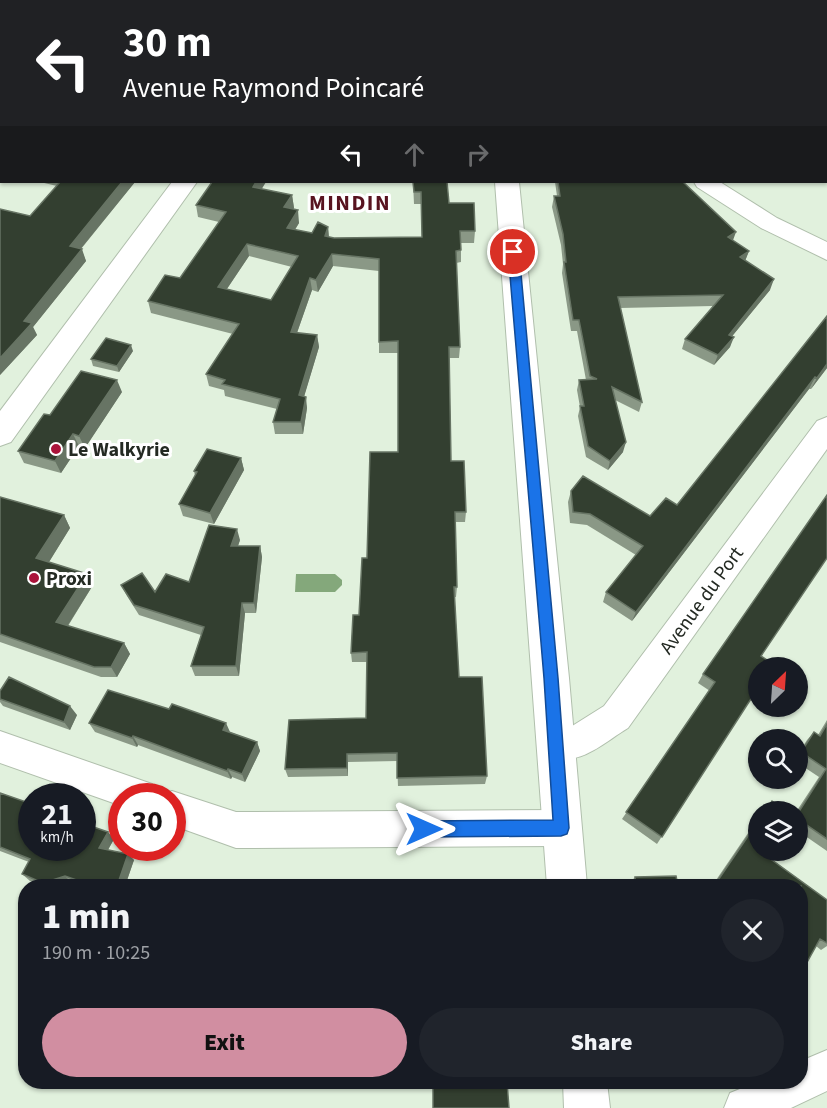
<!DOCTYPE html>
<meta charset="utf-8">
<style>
:root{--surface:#171b24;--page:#20242c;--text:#f1f3f6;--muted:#9ea1a6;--accent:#d18ea1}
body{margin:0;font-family:"Source Sans 3",sans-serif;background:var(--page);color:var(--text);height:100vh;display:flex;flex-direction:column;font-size:22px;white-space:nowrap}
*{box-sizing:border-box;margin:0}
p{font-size:20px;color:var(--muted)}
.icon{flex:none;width:33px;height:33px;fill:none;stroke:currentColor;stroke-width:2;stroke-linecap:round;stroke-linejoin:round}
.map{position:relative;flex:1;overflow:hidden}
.side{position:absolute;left:18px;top:879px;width:790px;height:210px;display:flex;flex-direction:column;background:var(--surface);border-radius:24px;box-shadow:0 2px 4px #0004}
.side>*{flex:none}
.banner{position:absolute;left:0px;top:0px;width:828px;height:183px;box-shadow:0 2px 4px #0004;background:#202124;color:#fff;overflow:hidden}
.needle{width:39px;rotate:25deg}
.controls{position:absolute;left:748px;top:657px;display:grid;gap:12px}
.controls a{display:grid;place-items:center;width:60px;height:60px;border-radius:50%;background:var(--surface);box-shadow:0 2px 4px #0004;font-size:30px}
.speed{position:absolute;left:18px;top:783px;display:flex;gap:12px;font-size:30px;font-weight:700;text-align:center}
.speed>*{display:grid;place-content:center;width:78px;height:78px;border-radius:50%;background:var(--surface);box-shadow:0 2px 4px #0004;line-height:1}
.speed small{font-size:15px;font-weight:400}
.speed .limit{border:9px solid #d22;background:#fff;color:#111}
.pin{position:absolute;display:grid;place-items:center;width:51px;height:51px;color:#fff;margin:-26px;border:3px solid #fff;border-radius:50%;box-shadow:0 2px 6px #0007}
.me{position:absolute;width:66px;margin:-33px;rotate:90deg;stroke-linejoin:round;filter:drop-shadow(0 0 4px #0008)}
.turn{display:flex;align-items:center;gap:21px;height:126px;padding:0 24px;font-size:27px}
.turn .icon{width:78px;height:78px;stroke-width:2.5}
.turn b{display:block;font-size:42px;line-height:51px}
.lanes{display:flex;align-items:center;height:57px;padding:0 24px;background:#0003;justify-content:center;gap:30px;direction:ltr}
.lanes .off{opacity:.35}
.round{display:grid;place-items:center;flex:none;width:63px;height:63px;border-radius:32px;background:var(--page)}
.summary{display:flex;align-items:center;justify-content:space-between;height:102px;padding:0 24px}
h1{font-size:36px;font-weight:800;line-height:45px}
.action{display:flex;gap:12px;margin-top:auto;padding:12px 24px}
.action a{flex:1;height:69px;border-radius:36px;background:var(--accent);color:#111;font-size:24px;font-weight:800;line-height:69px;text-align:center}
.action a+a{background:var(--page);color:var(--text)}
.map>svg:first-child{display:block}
.water{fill:#84a87b}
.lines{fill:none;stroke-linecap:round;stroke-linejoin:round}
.lane-casing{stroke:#b0bfac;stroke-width:2}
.street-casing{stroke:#b0bfac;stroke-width:2}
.secondary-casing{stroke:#b0bfac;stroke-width:2}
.path{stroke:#9fab9c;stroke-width:3;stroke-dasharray:2 3;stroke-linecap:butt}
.lane{fill:#fff;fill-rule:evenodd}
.street{fill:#fff;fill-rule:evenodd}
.secondary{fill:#fff;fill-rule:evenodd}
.wall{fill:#8a9886;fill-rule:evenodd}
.shaded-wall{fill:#677464}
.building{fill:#333f30;stroke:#677464;stroke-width:1.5;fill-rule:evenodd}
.route{fill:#1a73e8;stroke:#114b97;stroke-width:1.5}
.poi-dot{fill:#aa133a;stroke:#fff;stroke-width:2}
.labels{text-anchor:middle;stroke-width:6;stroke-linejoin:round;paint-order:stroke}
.poi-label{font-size:20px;font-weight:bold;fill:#242a23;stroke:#fff;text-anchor:start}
.street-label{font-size:20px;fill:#242a23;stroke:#fff}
.far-district-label{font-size:22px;font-weight:bold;letter-spacing:1.5px;fill:#58131f;stroke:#fff}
</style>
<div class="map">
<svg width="827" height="1108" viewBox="0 0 827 1108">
<rect width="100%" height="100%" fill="#e1f1dd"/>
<path class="water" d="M296 574H335L342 580V585L335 592H295Z"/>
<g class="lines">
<g class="lane-casing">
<path id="lane" d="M609 0H619L609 2Z"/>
</g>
<g class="street-casing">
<path id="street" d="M144 0H168L143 2Z
M2 45V58H0V46Z
M826 84H827V96H826Z
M694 182H720L777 218 827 242V260L761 228 697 187Z
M827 417V449L628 728C600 745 578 769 544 755L539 744 544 733 556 728H569L604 706 817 421Z
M0 731 152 784 157 796H122V806L0 763Z
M172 791 236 812 561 810 574 816 579 828 574 840 561 846 236 848 172 825V796H159Z
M827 1050V1091L791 1108H724L730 1093 757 1082H801V1061Z"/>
</g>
<g class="secondary-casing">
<path id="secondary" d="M311 0H331L310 2Z
M367 0H391L392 2H368Z
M521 0H545L546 2H522Z
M172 182H197L11 442 0 446V411Z
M495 182H519L569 678 587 886H547Z
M563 1082H607L610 1108H564Z"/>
</g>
<path class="path" d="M774 0 777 2
M58 2 62 0
M78 2 82 0"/>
<use href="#lane" class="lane"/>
<use href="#street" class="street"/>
<use href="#secondary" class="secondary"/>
</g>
<path class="wall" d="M40 182H135L81 249 86 261 33 327 37 335 0 375 30 216 57 186Z
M413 182 449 203 475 231 474 243H461V262L456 263 460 347 459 358H449L451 461 466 512 465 522H455L457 587 456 597H454L459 677 487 776 485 784 398 786 397 761 348 762V776L288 777 285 769 366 718 367 662H352L351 653 359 615 367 558 398 452V353H379V271L333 266 318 292 312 290 297 333 317 335 319 347 304 396 307 408 303 434H275L273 422 277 409 225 396 224 390 209 386 206 374 233 334 151 313 148 301 180 278 219 222 198 217 196 205 261 189 292 195 294 208 293 209 299 223 295 230 312 233 328 227 329 237 334 238 422 237 421 204H414ZM249 256 292 267 271 300 227 289Z
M555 182H683L733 241 749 251 745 261 770 290 732 336 730 347 714 365 682 349 685 339 713 306 620 308 642 402 639 412 615 400 623 452 608 470 586 457 578 416 580 407 577 390 579 380H586L577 331H571L562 273 563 264 561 245 552 207 554 196H557Z
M827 316V368L811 389H809L632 621 603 602 606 592 636 555 587 525 570 523 568 502 571 491 650 516 677 505Z
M133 351 119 372 93 366 91 359Z
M122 392 85 448 79 446 61 473 24 463 18 451 50 415Z
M241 458 244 470 214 524 183 516 179 504 195 476 194 471Z
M0 497 64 515 70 528 49 562 87 574 93 585 68 626 124 643 130 654 117 677H101L0 642Z
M240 540 238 546H260L262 557 256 613H245L239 676H195L191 666 201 635 139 615 127 596 121 585 155 592 189 582Z
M761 656 759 668V705L750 700 657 844 622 819 710 691 698 683 703 674Z
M0 691 77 715 70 730 3 706 0 702Z
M827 720V851L798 831V812H796L819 777 798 763V754L807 740 814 732 818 735Z
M89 723 230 732 257 742 260 751 245 782 232 777 231 779 138 745 137 747 95 732Z
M0 793 114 839 108 850 128 854 134 860 125 886H83L72 883 59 886H45L30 881 22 874 29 862 0 851Z
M759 817V850L827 900V946L821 950 816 946 801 886H712Z
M635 877 678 886H631L630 883Z"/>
<path class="shaded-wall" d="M122 182H135L74 257 70 246Z
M256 182H266L255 200 253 187Z
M292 195 294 208 286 220 284 207Z
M298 210 299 223 288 240 287 228Z
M328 227 329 239 325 236Z
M736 232 732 243 728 237Z
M247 244 249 256 220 299 218 287Z
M82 249 86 261 33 327 37 335 0 375V358L24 321Z
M749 251 745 261 740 257Z
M332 254 333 266 318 292 316 280Z
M310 278 312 290 293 344 291 332Z
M774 279 770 290 725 345 729 335Z
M317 335 319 347 301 407 299 395Z
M734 337 730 347 714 365 718 355Z
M131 345 133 351 119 372 117 366Z
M827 364V368L811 389 817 378Z
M815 377 809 389 632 621 636 612Z
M117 380 122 392 85 448 79 436Z
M306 397 307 408 303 434 301 422Z
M73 434 79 446 61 473 55 461Z
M626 442 623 452 608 470 610 461Z
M241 458 244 470 214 524 210 513Z
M64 515 70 528 44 570 36 558Z
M237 529 240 540 234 557 231 546Z
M260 546 262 557 256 613 254 603Z
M87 574 93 585 63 633 56 622Z
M242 603 245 613 239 676 236 666Z
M124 643 130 654 117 677 111 667Z
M70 706 77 715 70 730 64 722Z
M226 723 230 732 223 730Z
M133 736 138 745 137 747 132 738Z
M257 742 260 751 245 782 242 774Z
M347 754 348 762V776L347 768Z
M228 769 232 777 231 779 227 771Z
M108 832 114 839 105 855 99 848Z
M128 854 134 860 125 886H117Z
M65 876 72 883 59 886H48L43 883Z"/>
<path class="building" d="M2 72V151L0 149V73Z
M60 182H122L70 246 82 249 24 321 32 323 0 358V209L30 216Z
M212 182H256L253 187 292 195 284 207 298 210 287 228 312 233 318 222 328 227 325 236 334 238 422 237 421 192H414L413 182H447L449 203H474L475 231H460L461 250 456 251 460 347H449L451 461H464L466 512H455L457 587H454L459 677H482L487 776 397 778V753L347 754V768L285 769 289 720 366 718 367 652 351 653 353 615H359L362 558H367L370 452H398V341L379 342V259L332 254 316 280 310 278 291 332 317 335 299 395 306 397 301 422H273L280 399 222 384 225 380 206 374 239 324 148 301 165 275 180 278 226 212 196 205ZM247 244 298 256 271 300 218 287Z
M558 182H683L736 232 728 237 749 251 740 257 774 279 729 335 734 337 718 355 685 339 723 295 618 297 642 402 612 387 626 442 610 461 588 446 580 406H584L579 380 597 379 590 376 579 320H573L564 262H566L563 234 554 196H560Z
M827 316V364L817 378 815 377 636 612 606 592 643 546 590 514 573 512 571 491 583 476 650 516 666 498 677 505Z
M106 338 131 345 117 366 91 359Z
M81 371 117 380 79 436 73 434 55 461 18 451 44 414 50 415Z
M207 449 241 458 210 513 179 504 197 472 194 471Z
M827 495V558L761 656 779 668H759V693L756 691 662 837 626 812 715 682 703 674Z
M0 497 64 515 36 558 87 574 56 622 124 643 111 667H94L0 634Z
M209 525 237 529 231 546H260L254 603H242L236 666H191L204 627 134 605 121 585 142 573 155 592 166 574 189 582Z
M9 677 70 706 64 722 0 699V691Z
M108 690 169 709 172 704 226 723 223 730 257 742 242 774 228 769 227 771 133 736 132 738 89 723Z
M827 724V839L798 819V813L826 769 801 752 814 732 820 736Z
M0 793 32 804V848H82V823L108 832 99 848 128 854 117 886H94L65 876 43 883 22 874 30 859 0 847Z
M772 801 787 812H765Z
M759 820V850H777L772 860 827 900V943L820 939 801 973V886H714Z
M676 876 678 886H636L635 877Z
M345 884V886H237Z
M433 1082H507L509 1108H433Z"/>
<path class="route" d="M513 249 519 252 558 678 569 828 567 834 561 836 424 837 418 835 416 829 418 824 424 821 553 820 544 678 508 252Z"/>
<g class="poi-dot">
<circle cx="56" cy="449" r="6"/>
<circle cx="34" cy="578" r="6"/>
</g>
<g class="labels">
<g class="poi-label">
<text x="68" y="456">Le Walkyrie</text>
<text x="46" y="585">Proxi</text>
</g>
<g class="street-label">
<text transform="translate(701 600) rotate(-54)" y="7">Avenue du Port</text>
</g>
<g class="far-district-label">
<text x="350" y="210">MINDIN</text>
</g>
</g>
</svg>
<div class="controls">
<a><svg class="needle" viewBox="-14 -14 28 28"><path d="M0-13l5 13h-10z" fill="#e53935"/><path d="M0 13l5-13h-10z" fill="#9ea1a6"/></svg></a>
<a><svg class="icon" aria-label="search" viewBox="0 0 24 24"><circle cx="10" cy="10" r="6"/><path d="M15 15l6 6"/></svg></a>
<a><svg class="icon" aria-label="layers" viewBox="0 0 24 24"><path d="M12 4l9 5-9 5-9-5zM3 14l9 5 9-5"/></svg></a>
</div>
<div class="speed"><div>21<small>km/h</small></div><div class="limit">30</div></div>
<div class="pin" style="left:513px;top:252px;background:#d93025"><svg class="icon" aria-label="arrive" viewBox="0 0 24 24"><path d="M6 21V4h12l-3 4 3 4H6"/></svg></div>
<svg class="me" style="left:424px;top:829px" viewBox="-20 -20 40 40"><path d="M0-17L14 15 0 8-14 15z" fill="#1a73e8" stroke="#fff" stroke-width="4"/></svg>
<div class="banner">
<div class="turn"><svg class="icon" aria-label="left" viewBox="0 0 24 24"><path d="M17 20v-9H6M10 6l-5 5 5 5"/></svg><div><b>30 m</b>Avenue Raymond Poincaré</div></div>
<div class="lanes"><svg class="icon" aria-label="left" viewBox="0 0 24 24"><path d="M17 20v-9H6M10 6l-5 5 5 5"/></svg><svg class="icon off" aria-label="ahead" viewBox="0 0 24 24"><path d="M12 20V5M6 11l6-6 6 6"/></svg><svg class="icon off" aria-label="right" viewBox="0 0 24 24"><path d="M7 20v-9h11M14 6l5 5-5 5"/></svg></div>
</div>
<section class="side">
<div class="summary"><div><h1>1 min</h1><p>190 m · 10:25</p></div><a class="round"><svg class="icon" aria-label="close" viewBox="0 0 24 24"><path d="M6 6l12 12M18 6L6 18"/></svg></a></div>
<div class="action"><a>Exit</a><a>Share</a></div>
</section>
</div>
